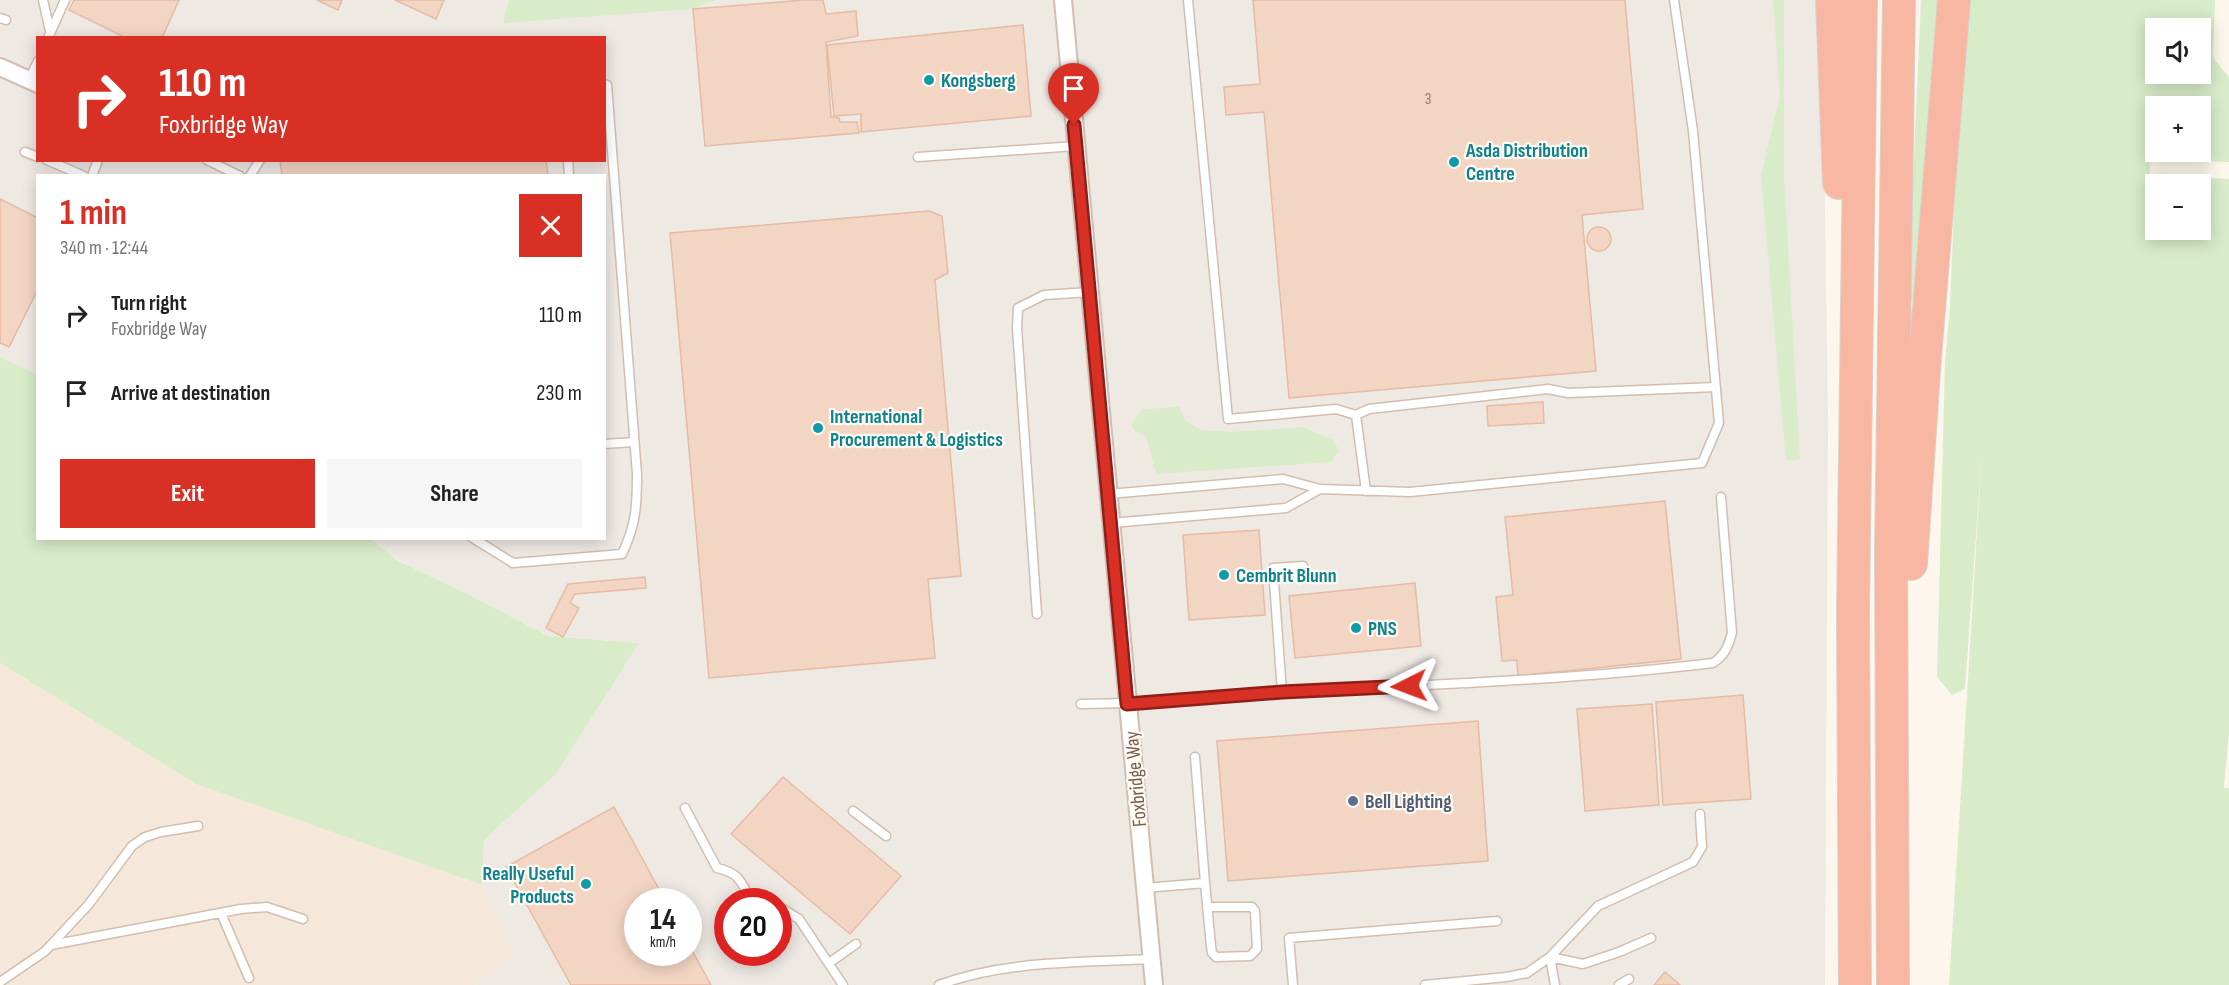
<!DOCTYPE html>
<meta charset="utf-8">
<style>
:root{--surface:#fff;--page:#f6f6f6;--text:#202124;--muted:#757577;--accent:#d93025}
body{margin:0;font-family:"Sofia Sans Condensed",sans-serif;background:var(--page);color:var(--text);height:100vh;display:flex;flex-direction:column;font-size:22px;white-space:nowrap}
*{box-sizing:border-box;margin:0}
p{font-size:20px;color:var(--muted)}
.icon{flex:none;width:33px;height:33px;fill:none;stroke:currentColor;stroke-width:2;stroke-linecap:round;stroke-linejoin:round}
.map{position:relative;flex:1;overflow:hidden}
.side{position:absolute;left:36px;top:174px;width:570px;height:366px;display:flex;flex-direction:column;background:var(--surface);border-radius:0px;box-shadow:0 3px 15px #0003}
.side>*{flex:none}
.banner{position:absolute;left:36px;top:36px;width:570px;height:126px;border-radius:0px;box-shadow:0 3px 15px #0003;background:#d93025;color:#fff;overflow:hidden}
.tools{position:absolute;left:2145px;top:18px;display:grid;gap:12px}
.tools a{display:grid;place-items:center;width:66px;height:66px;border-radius:0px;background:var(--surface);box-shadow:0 3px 15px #0003;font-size:30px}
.speed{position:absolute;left:624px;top:888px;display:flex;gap:12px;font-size:30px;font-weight:700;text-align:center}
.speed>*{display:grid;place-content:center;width:78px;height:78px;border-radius:50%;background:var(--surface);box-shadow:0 3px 15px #0003;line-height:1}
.speed small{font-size:15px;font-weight:400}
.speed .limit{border:9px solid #d22;background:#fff;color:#111}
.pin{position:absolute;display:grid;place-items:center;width:51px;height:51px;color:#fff;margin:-62px -26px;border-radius:50% 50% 50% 0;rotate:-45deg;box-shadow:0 0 6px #0007}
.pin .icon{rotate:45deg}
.me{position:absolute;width:66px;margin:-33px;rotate:267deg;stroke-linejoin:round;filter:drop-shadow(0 0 4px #0008)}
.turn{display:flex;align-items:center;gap:21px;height:126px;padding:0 24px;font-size:27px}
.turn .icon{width:78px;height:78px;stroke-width:2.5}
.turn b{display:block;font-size:42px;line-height:51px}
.round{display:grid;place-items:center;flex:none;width:63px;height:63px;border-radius:0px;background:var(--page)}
.head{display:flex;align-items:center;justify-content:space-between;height:102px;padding:0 24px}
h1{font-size:36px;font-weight:700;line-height:45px;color:var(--accent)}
.cta{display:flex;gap:12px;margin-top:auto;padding:12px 24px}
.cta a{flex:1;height:69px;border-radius:0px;background:var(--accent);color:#fff;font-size:24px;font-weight:700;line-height:69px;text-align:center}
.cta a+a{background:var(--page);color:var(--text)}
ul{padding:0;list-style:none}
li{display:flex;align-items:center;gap:18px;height:78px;padding:0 24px}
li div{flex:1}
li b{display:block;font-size:22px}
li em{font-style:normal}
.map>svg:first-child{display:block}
.residential{fill:#f5e8da}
.industrial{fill:#efe9e4;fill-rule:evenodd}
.green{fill:#d8ecc9;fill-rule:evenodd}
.building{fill:#f3d5c3;stroke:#e6bba3;stroke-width:1.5}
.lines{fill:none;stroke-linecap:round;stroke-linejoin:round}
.lane-casing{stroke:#d1beb0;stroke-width:11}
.street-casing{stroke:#d1beb0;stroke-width:20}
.highway-casing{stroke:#dad1cd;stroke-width:34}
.lane{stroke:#fff;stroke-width:8}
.street{stroke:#fff;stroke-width:16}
.highway{stroke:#f7b7a3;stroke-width:32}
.route-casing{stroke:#8d1f18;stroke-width:15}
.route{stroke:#d93025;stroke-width:10}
.culture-dot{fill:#0f9aa8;stroke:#fffaf3;stroke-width:2}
.service-dot{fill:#5c6f8a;stroke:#fffaf3;stroke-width:2}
.labels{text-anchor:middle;stroke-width:4.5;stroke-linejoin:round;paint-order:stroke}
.number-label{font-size:16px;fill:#987a6a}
.culture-label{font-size:20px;font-weight:bold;fill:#0d838f;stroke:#fffaf3;text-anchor:start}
.street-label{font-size:20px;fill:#7a5c4d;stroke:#fffaf3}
.service-label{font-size:20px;font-weight:bold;fill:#4e5e75;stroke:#fffaf3;text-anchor:start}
</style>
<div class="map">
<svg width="2229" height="985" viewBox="0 0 2229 985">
<rect width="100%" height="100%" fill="#fdf6ec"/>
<path class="residential" d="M0 663 196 784 482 885 515 953 476 985H0Z"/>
<path class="industrial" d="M0 0H1822L1828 420 1825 985H476L515 953 482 885 484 840 556 774 639 643 548 636 472 596 398 561 371 539 604 538V176H38L37 374 0 357ZM38 38H604V160H38ZM638 902H688V952H638ZM728 902H778V952H728Z"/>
<path class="green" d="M509 0H715L693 9 503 23Z
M1773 0H1784V176L1800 459 1786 461 1761 176 1780 96Z
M1921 0H1947L1920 282 1907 312Z
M1970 0H2215L2213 58 2229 77V162L2190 161 2191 152H2200V106H2156L2155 128H2151L2150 175 2229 179V732L2224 788H2229V985H1949L1982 452 1965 689 1952 695 1937 677 1945 363 1950 306 1957 137ZM2156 28H2200V74H2156ZM2156 184H2200V230H2156Z
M0 357 37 374 38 538 371 539 398 561 472 596 548 636 639 643 556 774 484 840 482 885 196 784 0 663Z
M1179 407 1186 421 1201 430 1231 432 1304 427 1334 441 1339 451 1331 462 1156 474 1146 436 1136 432 1131 425 1142 409Z"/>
<path class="building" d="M74 0H179L162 38H126L69 10Z
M317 0H342L338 10Z
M395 0H444L436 19Z
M804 0H823L826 14 856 11 858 36 826 42 831 117 839 118 840 122H857L859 133 705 146 693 9Z
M1253 0H1625L1643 209 1582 215 1596 371 1289 398 1264 112 1226 115 1224 87 1260 84Z
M1023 25 1031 116 861 132V114L834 116 827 45Z
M280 160H546L548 176H282Z
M0 199 38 218V289L9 347 0 343Z
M929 211 942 216 948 273 935 280 961 576 928 579 935 658 709 678 670 233Z
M1587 239a12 12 0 1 1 24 0a12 12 0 1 1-24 0Z
M1543 402 1544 423 1488 426 1487 406Z
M1665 501 1681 659 1518 676 1517 660 1502 661 1496 597 1513 595 1505 517Z
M1259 530 1265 615 1189 620 1183 535Z
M645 577 646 588 575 594 570 603 579 608 563 637 546 628 568 584Z
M1415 583 1421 646 1295 658 1289 596Z
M1743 695 1751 799 1663 805 1656 702Z
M1652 704 1659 805 1585 811 1577 709Z
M1478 721 1488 861 1228 881 1217 741Z
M783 777 901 876 850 934 731 834Z
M614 807 666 902H638V952H688V943L711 985H571L506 867Z
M1665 972 1680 985H1654Z"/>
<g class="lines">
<g class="lane-casing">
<path id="lane" d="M43 0 50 31
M1188 0 1228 419 1336 409 1356 415
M0 18 6 20
M48 38 65 0
M29 80 38 61
M25 152 38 157
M918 157 1076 146
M47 160 84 176
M207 160 240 176
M568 160 569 176
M92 176 98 160
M250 176 260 160
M604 444 634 442
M1320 489 1410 492 1702 463 1719 423 1693 131 1674 0
M1366 491 1356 415 1369 409 1548 389 1568 393 1716 387
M1108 494 1283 479 1320 489 1286 508 1111 523
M473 538 513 563 622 554C636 525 637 506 637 474L607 85 604 84
M1037 614 1017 328 1018 308 1044 295 1090 292
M1282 692 1273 568 1303 566
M1081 704C1150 704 1218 696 1286 692 1428 685 1571 680 1713 663 1725 655 1728 647 1732 633L1721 497
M685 808 717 868C740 873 741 882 752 902
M853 811 886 836
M1205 883 1211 946 1212 953 1216 957 1250 956 1257 949 1255 911 1252 907H1207
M1145 888 1205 883 1195 757
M759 902 766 899 770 902
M778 906 799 919 843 985
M221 913 249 978
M51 945 241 909 267 907 303 919
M829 963 856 944
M0 982 44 952 51 945 89 904 132 846 145 837 161 832 198 826
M939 985C1006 960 1081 963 1151 959
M1293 985 1289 938 1497 921
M1425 985 1506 977 1527 973 1550 957 1598 906 1693 862 1702 847 1700 814
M1555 985 1550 957 1583 964 1619 952 1651 938
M1619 985 1629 979"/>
</g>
<g class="street-casing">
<path id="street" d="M1063 0 1154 985
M0 67 38 84"/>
</g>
<g class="highway-casing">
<path id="highway" d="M1832 0 1839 183
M1911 564 1924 370 1954 0
M1855 985 1853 613 1861 0
M1893 985 1891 552 1899 0"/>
</g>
<use href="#lane" class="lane"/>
<use href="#street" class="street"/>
<use href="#highway" class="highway"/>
</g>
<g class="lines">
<g class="route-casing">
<path id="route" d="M1074 125 1127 704 1282 692 1409 686"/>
</g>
<use href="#route" class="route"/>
</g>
<g class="culture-dot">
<circle cx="929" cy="80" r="6"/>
<circle cx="1454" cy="162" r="6"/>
<circle cx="818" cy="428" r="6"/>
<circle cx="1224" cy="575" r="6"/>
<circle cx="1356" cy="628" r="6"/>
<circle cx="586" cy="884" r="6"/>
</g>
<circle class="service-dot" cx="1353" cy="801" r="6"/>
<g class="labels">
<g class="number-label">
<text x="1428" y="104">3</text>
</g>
<g class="culture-label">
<text x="941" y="87">Kongsberg</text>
<text x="1466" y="157">Asda Distribution<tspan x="1466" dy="23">Centre</tspan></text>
<text x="830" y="423">International<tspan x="830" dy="23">Procurement &amp; Logistics</tspan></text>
<text x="1236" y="582">Cembrit Blunn</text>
<text x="1368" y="635">PNS</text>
<text x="574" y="880" text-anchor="end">Really Useful<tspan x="574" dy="23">Products</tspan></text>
</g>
<g class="street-label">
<text transform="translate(1135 779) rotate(-95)" y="7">Foxbridge Way</text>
</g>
<g class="service-label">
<text x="1365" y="808">Bell Lighting</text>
</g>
</g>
</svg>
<div class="tools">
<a><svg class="icon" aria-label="sound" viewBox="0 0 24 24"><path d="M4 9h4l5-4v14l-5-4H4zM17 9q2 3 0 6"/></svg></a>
<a>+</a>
<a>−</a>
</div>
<div class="speed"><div>14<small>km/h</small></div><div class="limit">20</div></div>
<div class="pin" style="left:1074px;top:125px;background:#d93025"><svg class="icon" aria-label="arrive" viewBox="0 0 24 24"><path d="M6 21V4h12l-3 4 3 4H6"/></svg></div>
<svg class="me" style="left:1409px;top:686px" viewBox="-20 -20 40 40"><path d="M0-17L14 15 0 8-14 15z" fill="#d93025" stroke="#fff" stroke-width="4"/></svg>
<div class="banner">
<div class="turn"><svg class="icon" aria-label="right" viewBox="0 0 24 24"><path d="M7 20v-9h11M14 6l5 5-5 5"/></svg><div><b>110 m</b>Foxbridge Way</div></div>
</div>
<section class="side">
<div class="head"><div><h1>1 min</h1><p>340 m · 12:44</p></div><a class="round" style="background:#d93025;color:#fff"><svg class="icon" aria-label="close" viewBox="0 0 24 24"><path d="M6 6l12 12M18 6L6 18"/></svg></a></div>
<ul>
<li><svg class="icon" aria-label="right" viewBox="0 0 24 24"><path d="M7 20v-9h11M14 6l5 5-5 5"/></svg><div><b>Turn right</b><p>Foxbridge Way</p></div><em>110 m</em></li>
<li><svg class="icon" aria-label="arrive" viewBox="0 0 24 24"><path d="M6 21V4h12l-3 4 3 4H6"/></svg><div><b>Arrive at destination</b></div><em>230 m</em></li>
</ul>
<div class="cta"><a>Exit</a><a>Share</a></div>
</section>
</div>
